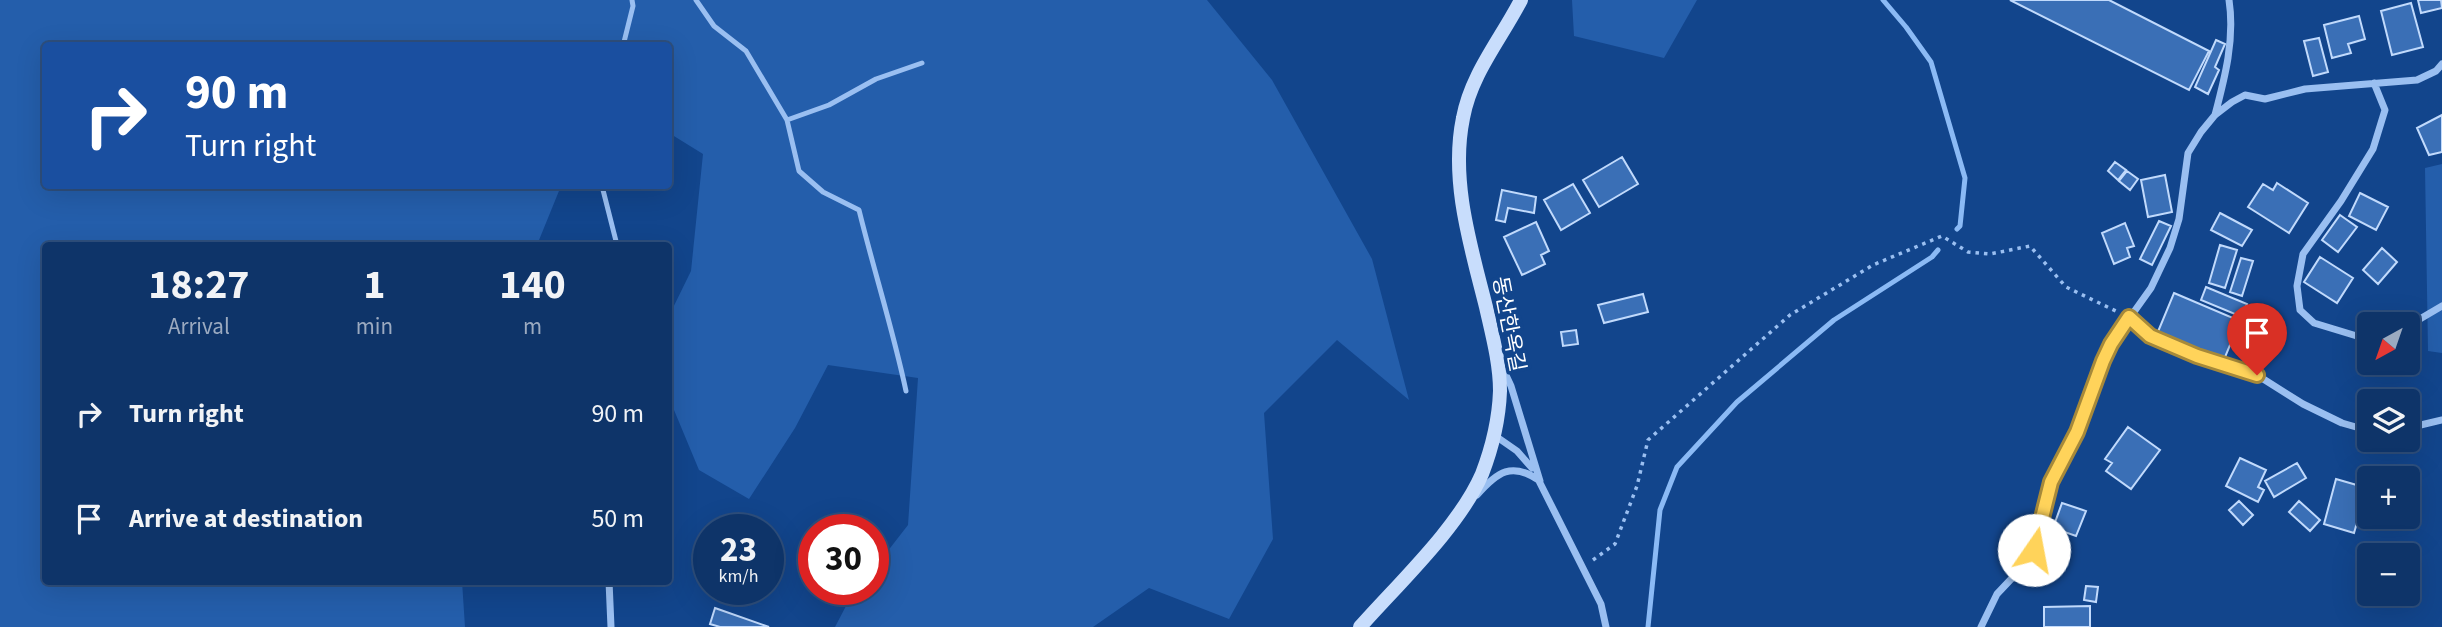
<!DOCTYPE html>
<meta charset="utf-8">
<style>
:root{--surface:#0e3469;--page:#173c6f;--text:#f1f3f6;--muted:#9baac0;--line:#2e4f7d}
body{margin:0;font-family:"Source Sans 3","Noto Sans KR",sans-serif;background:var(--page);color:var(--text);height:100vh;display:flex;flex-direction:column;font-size:26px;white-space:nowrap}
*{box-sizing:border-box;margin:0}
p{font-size:23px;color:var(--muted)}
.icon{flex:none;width:38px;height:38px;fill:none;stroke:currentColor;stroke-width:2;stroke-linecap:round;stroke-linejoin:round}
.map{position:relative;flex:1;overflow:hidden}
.side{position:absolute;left:42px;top:242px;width:630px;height:343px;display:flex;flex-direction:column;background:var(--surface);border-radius:7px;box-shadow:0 7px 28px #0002,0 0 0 2px var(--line)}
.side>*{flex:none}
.guide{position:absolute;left:42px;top:42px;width:630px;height:147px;border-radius:7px;box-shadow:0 7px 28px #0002,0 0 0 2px var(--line);background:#1a4fa0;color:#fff;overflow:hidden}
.needle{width:46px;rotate:220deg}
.fabs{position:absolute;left:2357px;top:312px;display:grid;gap:14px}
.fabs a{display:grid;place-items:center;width:63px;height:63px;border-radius:7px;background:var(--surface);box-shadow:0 7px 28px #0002,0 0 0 2px var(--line);font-size:35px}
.speed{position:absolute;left:693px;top:514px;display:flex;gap:14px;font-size:35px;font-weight:700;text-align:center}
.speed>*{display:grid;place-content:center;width:91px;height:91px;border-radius:50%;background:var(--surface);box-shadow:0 7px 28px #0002,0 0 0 2px var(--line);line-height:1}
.speed small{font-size:18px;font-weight:400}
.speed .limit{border:10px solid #d22;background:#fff;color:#111}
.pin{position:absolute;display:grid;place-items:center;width:60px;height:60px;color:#fff;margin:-72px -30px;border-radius:50% 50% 50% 0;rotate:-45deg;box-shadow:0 0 7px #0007}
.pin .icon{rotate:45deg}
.me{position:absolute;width:77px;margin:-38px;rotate:12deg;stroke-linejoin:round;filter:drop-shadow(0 0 5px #0008)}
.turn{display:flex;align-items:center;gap:24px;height:147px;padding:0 28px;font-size:32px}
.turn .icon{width:91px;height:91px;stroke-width:2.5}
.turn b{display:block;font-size:49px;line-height:60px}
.eta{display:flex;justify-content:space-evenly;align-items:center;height:119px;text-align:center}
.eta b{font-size:42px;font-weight:700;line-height:49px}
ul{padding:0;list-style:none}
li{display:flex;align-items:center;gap:21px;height:105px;padding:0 28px}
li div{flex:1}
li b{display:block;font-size:26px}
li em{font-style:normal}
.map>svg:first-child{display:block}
.green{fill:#245eab}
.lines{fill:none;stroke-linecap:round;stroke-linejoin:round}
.stream{stroke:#8bbaf5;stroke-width:5}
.building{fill:#3a6fb6;stroke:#c1dafc;stroke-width:2}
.path{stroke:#9abff1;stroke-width:3.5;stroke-dasharray:3.5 5;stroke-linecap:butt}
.lane{stroke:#9abff1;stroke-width:5}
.street{stroke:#9abff1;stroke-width:7}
.secondary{stroke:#c8ddfc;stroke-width:14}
.route-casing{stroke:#a6893a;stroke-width:18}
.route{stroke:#ffd35a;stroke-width:12}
.labels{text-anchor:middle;stroke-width:7;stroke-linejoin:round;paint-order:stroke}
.street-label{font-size:21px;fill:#fff;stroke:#12458c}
</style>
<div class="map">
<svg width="2442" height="627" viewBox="0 0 2442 627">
<rect width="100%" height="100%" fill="#12458c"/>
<path class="green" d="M0 0H1207L1272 80 1372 259 1409 400 1337 340 1264 413 1273 539 1229 619 1149 588 1093 627H835L846 606 858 590H873V570L908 525 918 378 828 365 795 428 749 499 699 470 669 398 668 318 691 271 703 154 669 133 668 46H46V186H561L537 245H46V581H462L465 627H0Z
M1572 0H1697L1664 58 1574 36Z
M2442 164V353L2428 351 2425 168Z"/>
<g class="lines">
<path class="stream" d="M1883 0 1906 27 1931 62 1965 178 1960 226 1957 229
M1648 627 1660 510 1677 467 1737 402 1834 320 1932 257 1938 250"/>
</g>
<path class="building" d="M2010 0H2109L2209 51 2189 90Z
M2418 0H2441L2442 8 2421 13Z
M2411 3 2423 47 2392 55 2381 11Z
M2359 16 2365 39 2348 44 2351 53 2332 58 2324 25Z
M2319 38 2328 72 2313 76 2304 41Z
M2216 40 2225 44 2215 67 2219 70 2208 94 2195 87Z
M2442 115V152L2429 155 2417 128Z
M1622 157 1638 184 1599 207 1583 180Z
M2115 162 2126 170 2118 180 2108 171Z
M2127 171 2138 179 2130 190 2119 181Z
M2165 175 2172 212 2148 217 2141 180Z
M2277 183 2308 203 2289 233 2248 207 2263 184 2273 190Z
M1573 184 1590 213 1561 230 1544 200Z
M1502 190 1536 197 1534 213 1508 208 1505 222 1496 220Z
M2360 193 2388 207 2376 230 2349 216Z
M2220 213 2252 230 2242 246 2211 230Z
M2340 215 2357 227 2338 252 2322 240Z
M2159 221 2171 226 2152 265 2140 259Z
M1536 222 1549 251 1541 255 1545 264 1522 275 1504 237Z
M2125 223 2134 246 2127 248 2130 257 2114 264 2102 233Z
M2220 245 2237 250 2225 288 2209 283Z
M2382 248 2397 262 2378 284 2363 270Z
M2320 257 2353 278 2337 303 2304 282Z
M2241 258 2253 261 2242 296 2230 292Z
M2206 287 2247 304 2242 317 2201 300Z
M2174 293 2240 321 2223 362 2157 334Z
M1643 294 1648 312 1604 323 1598 305Z
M1576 330 1578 344 1563 346 1561 332Z
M2128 427 2160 450 2131 489 2106 471 2112 463 2105 459Z
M2240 458 2266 470 2258 487 2264 490 2258 502 2226 486Z
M2297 463 2306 478 2274 497 2265 481Z
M2336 479 2367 488 2354 533 2324 524Z
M2239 501 2253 515 2243 525 2229 510Z
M2299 501 2320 520 2310 531 2289 512Z
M2062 503 2086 511 2076 536 2053 528Z
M2086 586 2098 587 2096 602 2084 600Z
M2090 606V627H2044V607Z
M715 608 769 627H720L710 624Z"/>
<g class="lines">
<path class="path" d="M1593 560 1615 544 1637 486 1648 440 1790 315 1873 265 1942 236 1968 252 1990 254 2030 246 2066 287 2120 313"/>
<path class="lane" d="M696 0 714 26 746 51 787 120 799 171 823 192 859 210C874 271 893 330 906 391
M623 46 633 6 632 0
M787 120 829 105 876 79 922 63
M602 186 617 245"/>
<path class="street" d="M2215 115C2225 77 2235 39 2229 0
M2129 318 2150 336 2197 356 2257 375 2303 404 2342 423 2370 431
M2408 326 2442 306
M2370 340 2314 323 2300 310 2297 286 2303 254 2341 201 2373 149 2385 110 2374 83
M2408 428 2442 420
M1494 435 1517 451 1532 468
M1538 479 1601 604 1606 627
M1477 495C1497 472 1512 461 1540 481L1511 386 1504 371
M609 581 611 627
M1981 627 1997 594 2030 559 2051 482 2077 432 2103 361 2111 344 2151 288 2170 248 2179 219 2188 153 2201 132 2215 115 2232 102 2245 95 2265 99 2305 89 2417 80 2436 71 2442 64"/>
<path class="secondary" d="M1360 627C1399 583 1459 527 1482 474 1492 448 1499 418 1500 391 1500 363 1492 334 1486 307 1471 247 1450 181 1463 118 1471 74 1501 39 1521 0"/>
</g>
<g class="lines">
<g class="route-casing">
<path id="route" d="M2034 550 2051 482 2077 432 2103 361 2111 344 2129 317 2150 336 2197 356 2257 375"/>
</g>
<use href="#route" class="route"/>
</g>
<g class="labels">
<g class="street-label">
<text transform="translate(1509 324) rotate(79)" y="7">동산한옥길</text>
</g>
</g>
</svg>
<div class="fabs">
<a><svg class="needle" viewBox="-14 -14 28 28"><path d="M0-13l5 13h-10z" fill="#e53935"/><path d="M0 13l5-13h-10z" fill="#9baac0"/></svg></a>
<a><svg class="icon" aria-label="layers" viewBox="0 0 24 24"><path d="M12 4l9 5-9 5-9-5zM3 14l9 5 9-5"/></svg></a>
<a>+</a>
<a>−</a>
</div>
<div class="speed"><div>23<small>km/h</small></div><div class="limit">30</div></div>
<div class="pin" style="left:2257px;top:375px;background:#d93025"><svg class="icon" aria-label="arrive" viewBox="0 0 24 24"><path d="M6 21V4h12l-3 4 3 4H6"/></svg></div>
<svg class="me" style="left:2034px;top:550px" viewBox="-20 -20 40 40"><circle r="19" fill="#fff"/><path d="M0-13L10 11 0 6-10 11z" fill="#ffd35a"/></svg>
<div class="guide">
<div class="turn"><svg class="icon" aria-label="right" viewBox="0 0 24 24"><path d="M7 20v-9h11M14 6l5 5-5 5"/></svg><div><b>90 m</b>Turn right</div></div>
</div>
<section class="side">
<div class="eta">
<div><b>18:27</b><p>Arrival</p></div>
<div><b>1</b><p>min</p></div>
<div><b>140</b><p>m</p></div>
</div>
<ul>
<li><svg class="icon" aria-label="right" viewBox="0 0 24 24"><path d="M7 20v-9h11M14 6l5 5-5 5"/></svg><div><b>Turn right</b></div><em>90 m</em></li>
<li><svg class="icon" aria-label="arrive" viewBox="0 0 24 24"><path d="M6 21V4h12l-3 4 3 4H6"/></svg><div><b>Arrive at destination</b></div><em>50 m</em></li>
</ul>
</section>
</div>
